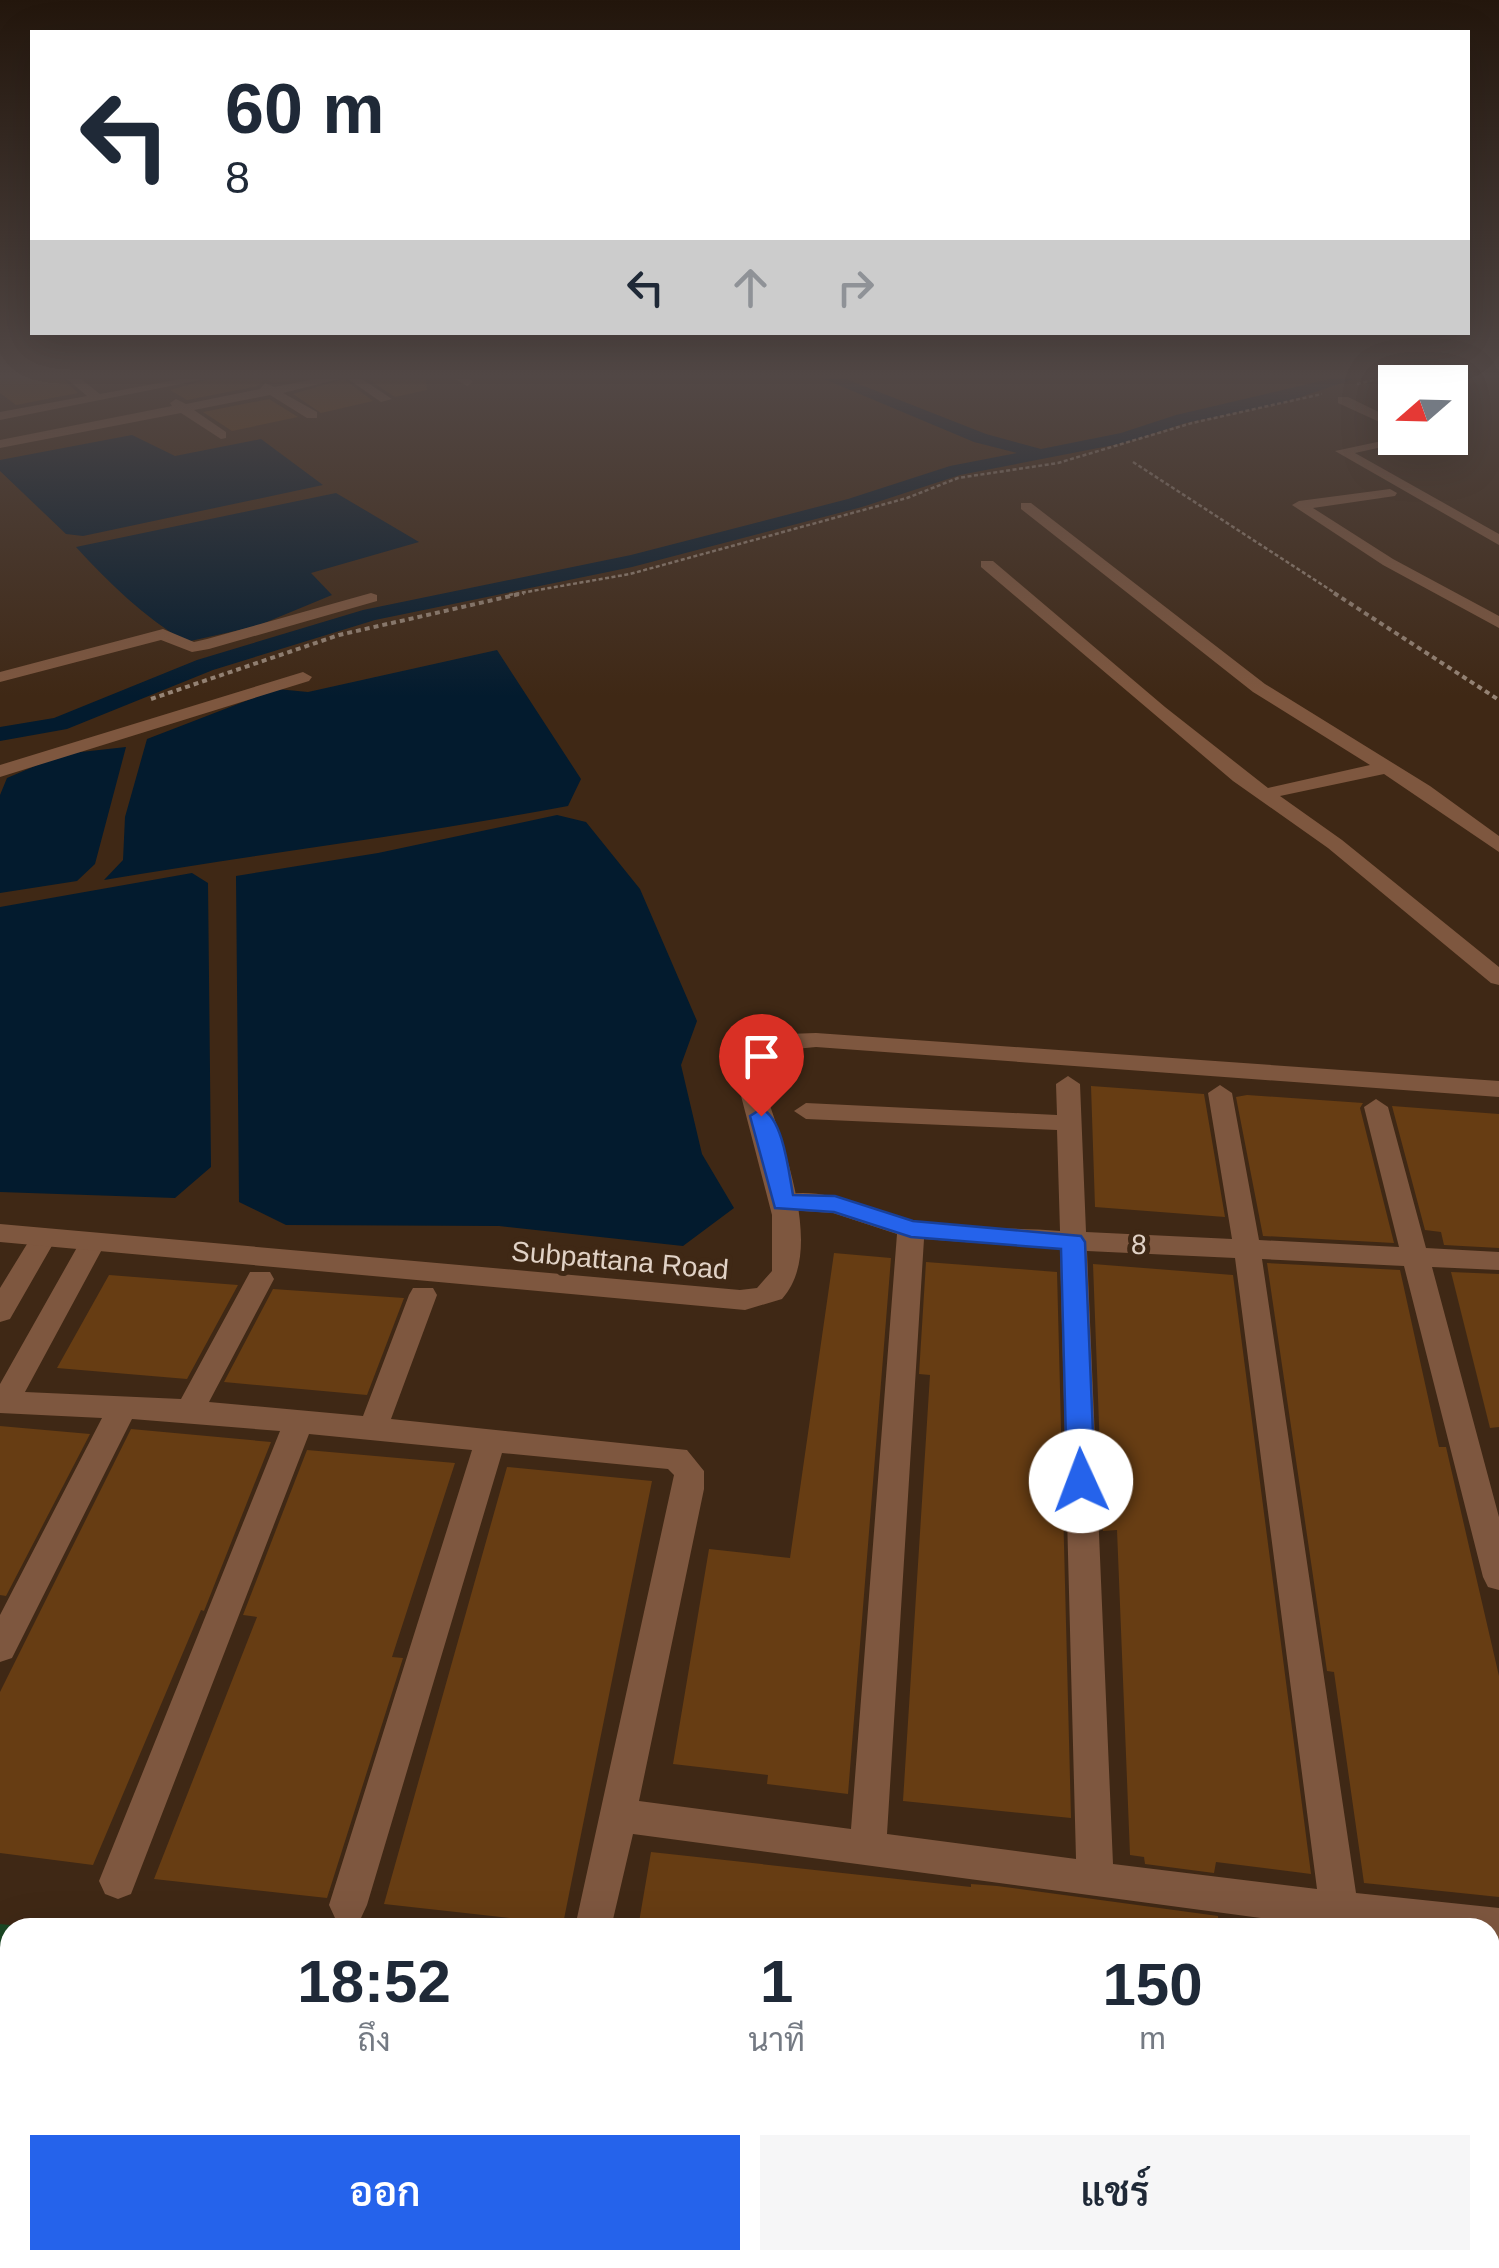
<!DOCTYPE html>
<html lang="th">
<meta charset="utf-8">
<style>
:root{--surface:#fff;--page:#f6f6f7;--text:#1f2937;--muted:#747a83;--accent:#2563eb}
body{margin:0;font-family:Arial,Sarabun,sans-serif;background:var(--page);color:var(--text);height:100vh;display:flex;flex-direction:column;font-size:38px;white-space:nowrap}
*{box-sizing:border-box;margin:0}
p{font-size:32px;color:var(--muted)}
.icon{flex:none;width:55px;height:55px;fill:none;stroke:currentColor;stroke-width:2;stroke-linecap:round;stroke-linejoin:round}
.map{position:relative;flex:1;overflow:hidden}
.details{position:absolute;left:0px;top:1918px;width:1500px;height:352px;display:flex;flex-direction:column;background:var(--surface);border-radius:30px 30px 0 0;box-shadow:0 10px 40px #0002}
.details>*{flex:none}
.top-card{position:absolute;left:30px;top:30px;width:1440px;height:305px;border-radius:0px;box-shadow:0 10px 40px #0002;background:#fff;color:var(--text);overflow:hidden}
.needle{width:65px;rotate:250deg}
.fabs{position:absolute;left:1378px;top:365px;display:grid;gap:20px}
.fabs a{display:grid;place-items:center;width:90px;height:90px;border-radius:0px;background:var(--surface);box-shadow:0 10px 40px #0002;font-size:50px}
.pin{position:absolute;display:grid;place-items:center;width:85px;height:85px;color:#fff;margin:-102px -42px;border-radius:50% 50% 50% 0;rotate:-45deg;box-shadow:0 0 10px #0007}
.pin .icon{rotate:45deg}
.me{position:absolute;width:110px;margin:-55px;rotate:358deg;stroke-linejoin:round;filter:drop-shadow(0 0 8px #0008)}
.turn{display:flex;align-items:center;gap:35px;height:210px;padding:0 30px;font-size:45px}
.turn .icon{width:130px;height:130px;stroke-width:2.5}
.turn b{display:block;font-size:70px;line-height:85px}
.lanes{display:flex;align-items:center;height:95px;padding:0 30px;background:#0003;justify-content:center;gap:50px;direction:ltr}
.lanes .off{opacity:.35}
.eta{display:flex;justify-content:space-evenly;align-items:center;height:170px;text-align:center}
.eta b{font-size:60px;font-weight:600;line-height:70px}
.primary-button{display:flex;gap:20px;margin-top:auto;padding:20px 30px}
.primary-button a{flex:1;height:115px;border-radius:0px;background:var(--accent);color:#fff;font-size:40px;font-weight:600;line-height:115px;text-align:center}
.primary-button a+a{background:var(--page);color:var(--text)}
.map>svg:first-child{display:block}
.green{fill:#1a4723}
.water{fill:#031b2e}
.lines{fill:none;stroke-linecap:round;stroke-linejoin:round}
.canal{fill:#031b2e;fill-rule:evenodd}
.building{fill:#673d13}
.path-far1{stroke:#968475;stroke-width:2.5;stroke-dasharray:4 2.5;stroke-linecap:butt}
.path{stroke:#968475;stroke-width:4;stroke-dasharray:5 4;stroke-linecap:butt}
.minor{fill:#7e573f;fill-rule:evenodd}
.tertiary{fill:#7e573f;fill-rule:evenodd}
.route{fill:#2563eb;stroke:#184099;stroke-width:2.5}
.labels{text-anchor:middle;stroke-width:10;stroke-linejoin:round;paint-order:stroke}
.street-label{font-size:28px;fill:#e1d2c6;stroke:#3f2815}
</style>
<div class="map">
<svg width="1499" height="2268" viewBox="0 0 1499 2268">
<rect width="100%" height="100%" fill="#3f2815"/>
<path class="green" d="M0 1924 30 1927 10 1928V2260H1490V2087L1499 2088V2268H0Z"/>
<path class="water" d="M132 435 175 456 261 439 323 485 83 536 66 534 0 471V460Z
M336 493 419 542 311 573 332 595 257 626 186 642C144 617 109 583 76 547Z
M497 650 581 779 568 806C413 835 258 854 104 880L123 860 125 817 147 739 277 689 308 692Z
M126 747 95 864 77 881 0 893V795L7 778 63 754Z
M557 815 586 822 640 889 697 1021 681 1065 702 1154 734 1208 683 1246 499 1226 286 1225 239 1202 236 876 378 853Z
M192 873 208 883 211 1167 175 1198 0 1192V907Z"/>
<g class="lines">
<path class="canal" d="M824 379H846L986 434 1041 449 1121 433 1176 415 1329 379H1354L1280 404 1186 423 1124 443 960 475 862 507 632 567 375 620 213 670 67 729 0 741V727L54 718 197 660 363 610 631 555 848 499 950 466 1017 453 974 442Z"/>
</g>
<path class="building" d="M0 379H63L78 393 16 405 0 393Z
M209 379H297L274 383 264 379 258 386 187 400 170 390Z
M344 379 373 401 321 413 293 394Z
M368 379H426L427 390 395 397Z
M269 399 298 417 232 431 203 412Z
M1091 1086 1204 1094 1225 1217 1095 1207Z
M1247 1095 1363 1103 1360 1108 1394 1243 1263 1236 1236 1097Z
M1392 1106 1499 1114V1248L1444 1245 1441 1232 1425 1230Z
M834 1253 891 1258 848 1794 767 1784 768 1775 673 1764 709 1549 790 1558Z
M926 1262 1057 1272 1071 1818 903 1801 930 1375 919 1374Z
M1267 1263 1400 1270 1439 1447H1446L1499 1676V1897L1364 1883 1334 1672 1327 1671Z
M1093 1264 1233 1275 1311 1874 1216 1862 1214 1873 1145 1864 1144 1857 1130 1855 1117 1530 1103 1531Z
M1451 1272 1499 1274V1427L1490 1428Z
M109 1275 238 1285 187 1379 57 1368Z
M273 1289 404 1298 367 1395 224 1382Z
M0 1426 90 1434 6 1596 0 1595Z
M131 1429 271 1442 204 1611 201 1610 93 1865 0 1853V1692Z
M307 1450 455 1463 392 1657 403 1658 327 1898 154 1879 257 1617 243 1615Z
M507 1467 652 1481 563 1924 384 1904Z
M651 1852 971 1887V1884L997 1886 1218 1916 1219 1928H638Z"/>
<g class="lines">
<path class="path-far1" d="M1357 384 1378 379
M1133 462 1338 595
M509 595 630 574 907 498 958 478 1058 463 1192 423 1322 394"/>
<path class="path" d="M1334 593 1499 700
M151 699 339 635 524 593"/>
<path class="minor" d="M67 379H81L100 394 180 379H205L0 420V412L87 396Z
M315 379H339L283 393 317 412V418H307L270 395 194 410 226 432V438L221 439 181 413 0 448V440L172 406 170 403 176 399 186 404 260 389 265 383 274 387Z
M348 379H362L392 399 381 402Z
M455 379H470L473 382 467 386Z
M1338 397H1348L1395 420V429L1338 403Z
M1396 438H1423L1355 453 1499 534V545L1335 451Z
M1390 489 1397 493 1395 496 1313 508 1393 559 1499 616V628L1383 565 1292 505 1299 501Z
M1021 503H1031L1265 684 1430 786 1499 836V852L1384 774 1280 796 1342 840 1499 967V985L1491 983 1328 848 1233 781 981 567V561H993L1165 707 1268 788 1370 765 1253 692 1021 509Z
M371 593 377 595V601L209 649 192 652 161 640 0 682V672L163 629 194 642 207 639Z
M303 672 312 677 309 681 0 777V765Z
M1068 1076 1080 1084 1086 1232 1232 1239 1208 1093 1220 1085 1232 1093 1259 1240 1399 1247 1364 1107 1376 1099 1388 1107 1426 1248 1499 1252V1270L1432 1267 1499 1517V1590L1488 1587 1483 1577 1404 1266 1262 1259 1356 1893 1499 1908V1946L1490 1945V1928H1336L633 1834 611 1928H581L577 1918 674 1475 668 1469 502 1453 367 1905 361 1918 348 1923 335 1918 329 1905 472 1450 309 1434 131 1894 118 1899 105 1894 99 1881 280 1431 132 1419 12 1658 0 1662V1615L102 1418 0 1413V1384L84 1235H102L106 1242 25 1392 181 1399 250 1272H270L274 1279 209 1402 363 1416 409 1295 413 1288H433L437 1295 391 1419 687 1450 704 1471V1489L639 1801 851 1829 897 1234 833 1213 774 1209 770 1203 774 1197C822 1183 865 1209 911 1220 958 1230 1012 1227 1060 1231L1057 1130 806 1119 794 1111 806 1103 1057 1115 1056 1084ZM924 1239 1060 1249 1076 1859 887 1834ZM1087 1251 1235 1258 1317 1889 1113 1864Z
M44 1228 53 1231 57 1237 10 1319 0 1322V1288L35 1231Z"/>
<path class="tertiary" d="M816 1033 1499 1081V1097L816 1047 774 1051 757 1065C774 1126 830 1246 782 1299L745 1310 0 1242V1224L740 1290 757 1288 772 1271V1215L733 1065C752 1034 783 1034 816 1033Z"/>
</g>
<linearGradient id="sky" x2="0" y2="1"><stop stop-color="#23160c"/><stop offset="0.54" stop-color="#524846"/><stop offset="1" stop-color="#524846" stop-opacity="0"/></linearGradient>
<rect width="1499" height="696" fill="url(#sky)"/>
<path class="route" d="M761 1109C783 1116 789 1174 793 1195L835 1196 913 1221 1081 1236 1085 1242 1095 1481 1091 1489 1081 1492 1071 1489 1067 1481 1061 1249 911 1237 834 1212 775 1208 750 1116Z"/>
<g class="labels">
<g class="street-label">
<text transform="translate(1139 1244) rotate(2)" y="10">8</text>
<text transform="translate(620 1260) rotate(5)" y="10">Subpattana Road</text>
</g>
</g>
</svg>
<div class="fabs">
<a><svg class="needle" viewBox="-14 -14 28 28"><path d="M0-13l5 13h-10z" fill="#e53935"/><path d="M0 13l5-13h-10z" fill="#747a83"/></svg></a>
</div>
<div class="pin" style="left:761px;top:1116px;background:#d93025"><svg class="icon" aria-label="arrive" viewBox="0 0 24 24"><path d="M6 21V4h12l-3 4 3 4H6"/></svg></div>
<svg class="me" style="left:1081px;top:1481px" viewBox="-20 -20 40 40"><circle r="19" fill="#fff"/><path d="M0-13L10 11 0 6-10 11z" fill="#2563eb"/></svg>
<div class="top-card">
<div class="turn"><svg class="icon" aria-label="left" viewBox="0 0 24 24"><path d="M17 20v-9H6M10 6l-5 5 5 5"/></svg><div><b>60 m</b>8</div></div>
<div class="lanes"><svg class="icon" aria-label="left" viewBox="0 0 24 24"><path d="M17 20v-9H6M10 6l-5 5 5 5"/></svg><svg class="icon off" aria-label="ahead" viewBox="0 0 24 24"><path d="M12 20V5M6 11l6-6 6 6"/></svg><svg class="icon off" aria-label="right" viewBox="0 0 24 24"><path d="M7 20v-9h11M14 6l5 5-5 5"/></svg></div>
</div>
<section class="details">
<div class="eta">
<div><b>18:52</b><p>ถึง</p></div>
<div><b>1</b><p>นาที</p></div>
<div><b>150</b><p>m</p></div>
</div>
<div class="primary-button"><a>ออก</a><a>แชร์</a></div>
</section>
</div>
